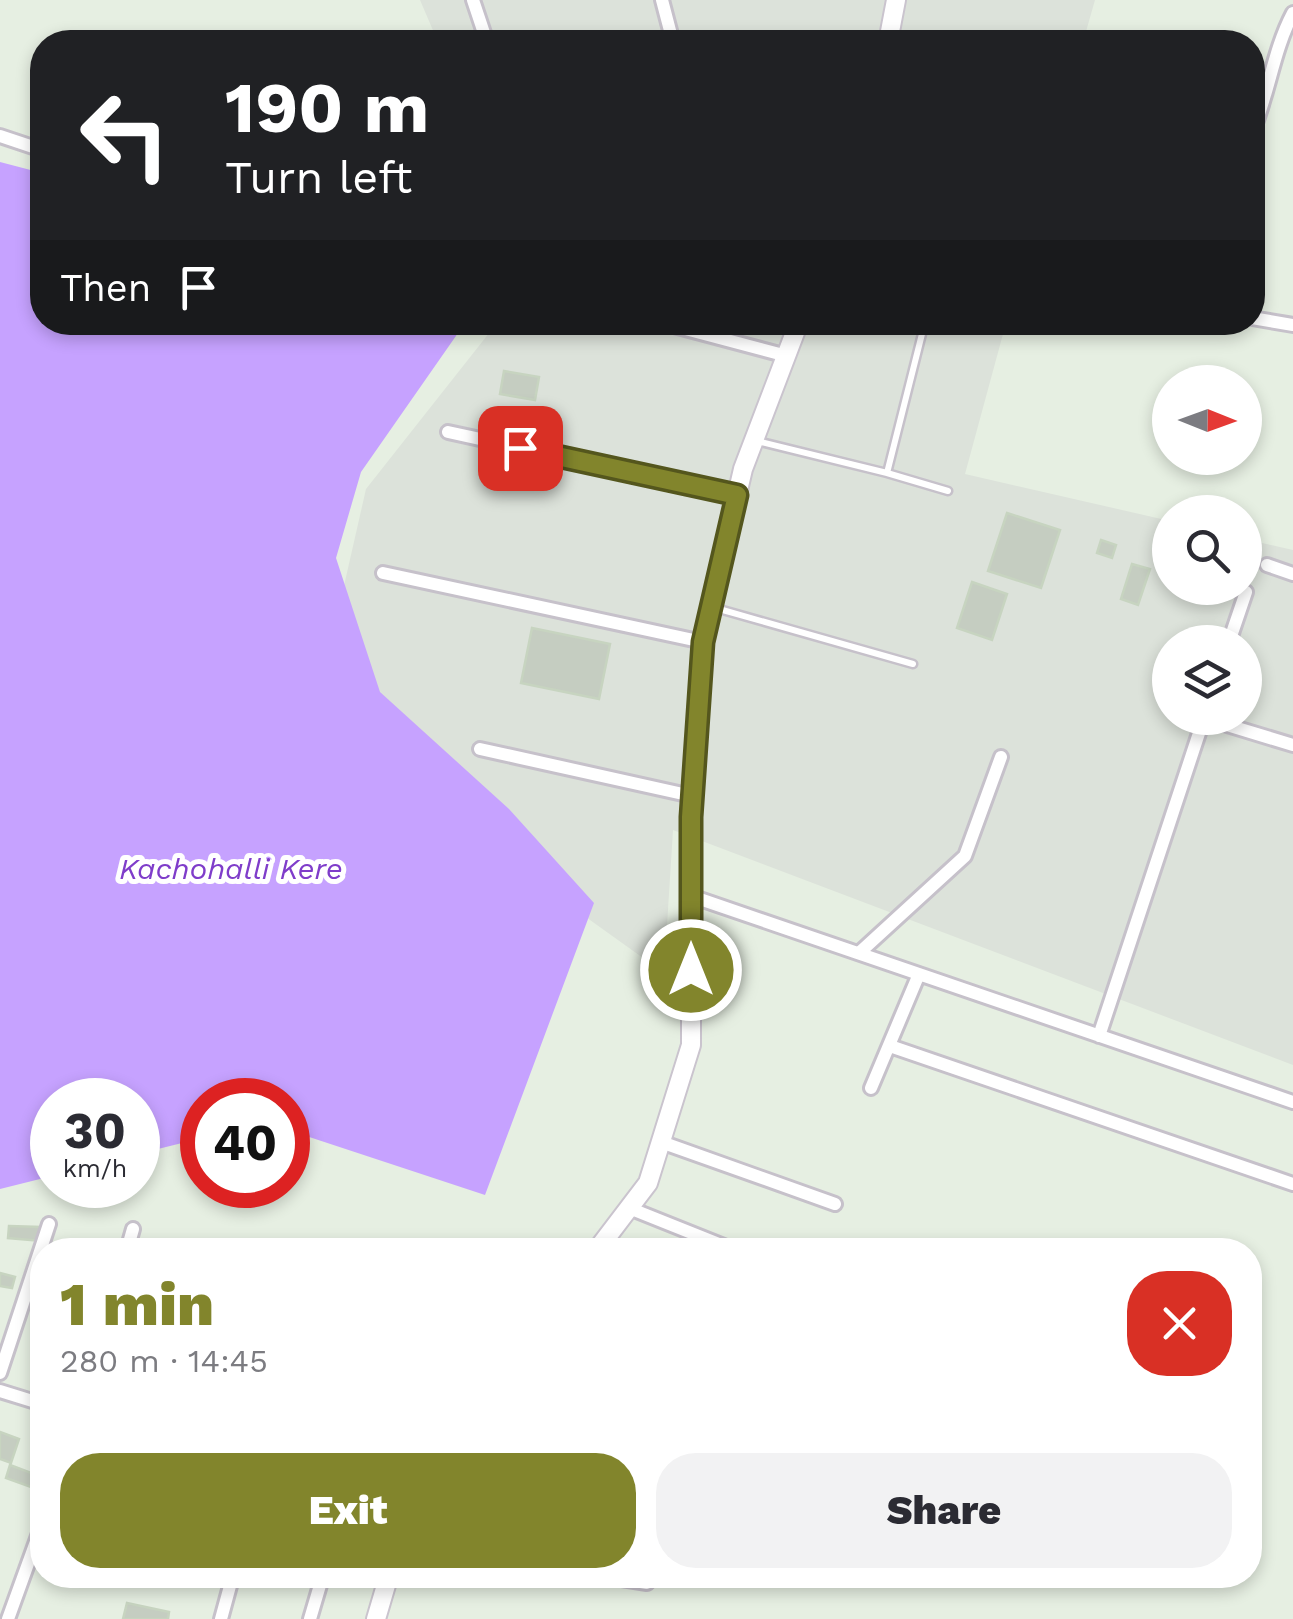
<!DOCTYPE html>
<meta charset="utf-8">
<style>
:root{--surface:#fff;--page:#f2f2f3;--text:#2b2b33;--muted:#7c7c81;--accent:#82852c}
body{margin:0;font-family:"Work Sans",sans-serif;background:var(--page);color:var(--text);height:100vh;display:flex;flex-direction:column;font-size:38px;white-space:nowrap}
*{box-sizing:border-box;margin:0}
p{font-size:32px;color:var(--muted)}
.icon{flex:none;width:55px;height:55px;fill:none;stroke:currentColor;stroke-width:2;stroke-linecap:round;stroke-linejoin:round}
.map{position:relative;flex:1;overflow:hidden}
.details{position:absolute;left:30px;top:1238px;width:1232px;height:350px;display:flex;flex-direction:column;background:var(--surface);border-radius:40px;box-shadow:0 5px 15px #0003}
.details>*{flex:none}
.hud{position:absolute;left:30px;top:30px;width:1235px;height:305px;border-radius:40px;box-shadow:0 5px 15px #0003;background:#202124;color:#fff;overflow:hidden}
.needle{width:65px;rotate:91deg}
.controls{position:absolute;left:1152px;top:365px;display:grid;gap:20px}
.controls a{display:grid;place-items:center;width:110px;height:110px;border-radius:50%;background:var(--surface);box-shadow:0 5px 15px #0003;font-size:50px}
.speed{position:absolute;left:30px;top:1078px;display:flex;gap:20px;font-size:50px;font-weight:700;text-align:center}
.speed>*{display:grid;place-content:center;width:130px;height:130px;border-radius:50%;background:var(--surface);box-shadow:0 5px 15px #0003;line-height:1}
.speed small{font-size:25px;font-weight:400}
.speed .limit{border:15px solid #d22;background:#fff;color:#111}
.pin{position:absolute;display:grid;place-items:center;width:85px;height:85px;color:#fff;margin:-42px;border-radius:20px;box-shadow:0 5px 15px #0006}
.me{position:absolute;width:110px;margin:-55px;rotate:0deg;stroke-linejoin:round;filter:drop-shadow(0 0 8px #0008)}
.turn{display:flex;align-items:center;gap:35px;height:210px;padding:0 30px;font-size:45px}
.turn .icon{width:130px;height:130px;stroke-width:2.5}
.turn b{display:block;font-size:70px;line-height:85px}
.then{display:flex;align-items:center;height:95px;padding:0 30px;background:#0003;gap:20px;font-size:38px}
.round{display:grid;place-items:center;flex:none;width:105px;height:105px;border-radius:40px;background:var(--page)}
.summary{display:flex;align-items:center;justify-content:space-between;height:170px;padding:0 30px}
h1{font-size:60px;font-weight:800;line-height:75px;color:var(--accent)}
.cta{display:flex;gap:20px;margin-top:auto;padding:20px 30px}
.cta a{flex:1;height:115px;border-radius:40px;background:var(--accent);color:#fff;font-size:40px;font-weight:800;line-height:115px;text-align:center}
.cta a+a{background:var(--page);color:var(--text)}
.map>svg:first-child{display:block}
.industrial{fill:#dce2da;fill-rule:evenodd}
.water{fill:#c6a2ff}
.building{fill:#c5cdc1;stroke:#c7d4c0;stroke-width:2.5}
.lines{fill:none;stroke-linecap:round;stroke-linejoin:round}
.lane-casing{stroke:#c6c1ca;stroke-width:11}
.street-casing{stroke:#c6c1ca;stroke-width:18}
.secondary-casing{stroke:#cac4ce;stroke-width:22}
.lane{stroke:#fff;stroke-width:6}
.street{stroke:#fff;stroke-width:12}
.secondary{stroke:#fff;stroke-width:18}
.route-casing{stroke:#54561d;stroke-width:25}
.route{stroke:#82852c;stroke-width:18}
.labels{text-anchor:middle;stroke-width:10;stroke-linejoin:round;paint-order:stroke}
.water-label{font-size:30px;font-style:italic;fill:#7f3dca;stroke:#fff}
</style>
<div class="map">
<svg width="1293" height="1619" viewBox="0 0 1293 1619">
<rect width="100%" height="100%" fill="#e6efe2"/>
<path class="industrial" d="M420 0H1095L1083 42H438Z
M497 323H1006L965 474 1170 521V588H1245V539L1293 550V1065L673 830 664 973 590 920 385 723 341 599 366 489ZM1170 642H1245V718H1170Z"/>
<path class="water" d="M0 162 42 173V322L465 323 361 472 336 558 380 692 509 809 594 903 485 1195 288 1130V1100H202V1138L138 1154V1100H52V1176L0 1189Z"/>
<path class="building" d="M504 371 539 377 535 400 500 394Z
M1007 513 1060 530 1041 588 988 571Z
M1101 540 1116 545 1112 558 1097 553Z
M1132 564 1150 569 1138 605 1121 599Z
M972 582 1007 594 992 640 957 628Z
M532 628 610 644 599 699 521 683Z
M9 1226 41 1227V1241L8 1238Z
M0 1273 15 1277 12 1288 0 1286Z
M0 1432 19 1439 11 1463 0 1459Z
M10 1465 42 1477V1491L6 1478Z
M338 1575H362L360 1584 337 1578Z
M127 1603 169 1612 168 1619H123Z"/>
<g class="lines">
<g class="lane-casing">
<path id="lane" d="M925 322 887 473 948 491
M757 441 887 473
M712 607 913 664"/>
</g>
<g class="street-casing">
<path id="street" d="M473 0 487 42
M662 0 673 42
M1252 133C1269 93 1273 51 1293 13
M0 136 42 150
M1252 318 1293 325
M659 322 787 356
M448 432 737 495
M1267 565 1293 574
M383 573 703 642
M1229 642 1246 592
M1204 718 1293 745
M480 749 692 796
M691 896 1293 1102
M859 953 965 856 1001 757
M1099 1036 1204 718
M890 1046 1293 1184
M871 1088 919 974
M661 1142 835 1204
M629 1208 734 1250
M127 1250 133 1229
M0 1373 49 1224
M0 1391 42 1404
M597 1575 647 1583
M8 1619 42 1525
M221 1619 233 1575
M310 1619 323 1575"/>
</g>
<g class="secondary-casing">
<path id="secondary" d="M888 42 896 0
M597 1250 648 1183 691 1045V817L703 642 743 469 799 322
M376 1619 389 1575"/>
</g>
<use href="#lane" class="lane"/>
<use href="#street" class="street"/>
<use href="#secondary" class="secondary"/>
</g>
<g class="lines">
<g class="route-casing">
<path id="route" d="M520 448 737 495 703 642 691 817V970"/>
</g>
<use href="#route" class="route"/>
</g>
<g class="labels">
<g class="water-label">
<text x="231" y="879">Kachohalli Kere</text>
</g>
</g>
</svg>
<div class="controls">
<a><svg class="needle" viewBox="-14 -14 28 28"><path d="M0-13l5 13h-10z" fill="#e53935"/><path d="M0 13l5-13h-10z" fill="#7c7c81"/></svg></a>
<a><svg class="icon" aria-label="search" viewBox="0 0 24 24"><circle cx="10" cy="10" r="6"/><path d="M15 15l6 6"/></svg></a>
<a><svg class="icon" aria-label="layers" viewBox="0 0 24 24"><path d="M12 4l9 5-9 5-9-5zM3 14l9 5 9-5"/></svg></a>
</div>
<div class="speed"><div>30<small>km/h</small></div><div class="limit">40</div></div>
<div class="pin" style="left:520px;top:448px;background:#d93025"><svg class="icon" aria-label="arrive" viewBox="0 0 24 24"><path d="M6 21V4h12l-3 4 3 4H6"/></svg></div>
<svg class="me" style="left:691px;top:970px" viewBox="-20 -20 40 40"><circle r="17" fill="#82852c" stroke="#fff" stroke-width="3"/><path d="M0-11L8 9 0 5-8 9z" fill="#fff"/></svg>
<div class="hud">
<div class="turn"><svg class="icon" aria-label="left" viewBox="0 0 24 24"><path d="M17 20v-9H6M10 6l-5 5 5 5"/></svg><div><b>190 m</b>Turn left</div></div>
<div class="then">Then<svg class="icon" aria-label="arrive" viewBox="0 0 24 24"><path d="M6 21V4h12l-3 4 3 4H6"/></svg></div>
</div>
<section class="details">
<div class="summary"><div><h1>1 min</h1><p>280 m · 14:45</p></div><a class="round" style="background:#d93025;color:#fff"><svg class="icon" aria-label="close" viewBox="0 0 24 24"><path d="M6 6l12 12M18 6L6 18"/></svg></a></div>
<div class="cta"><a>Exit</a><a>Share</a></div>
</section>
</div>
